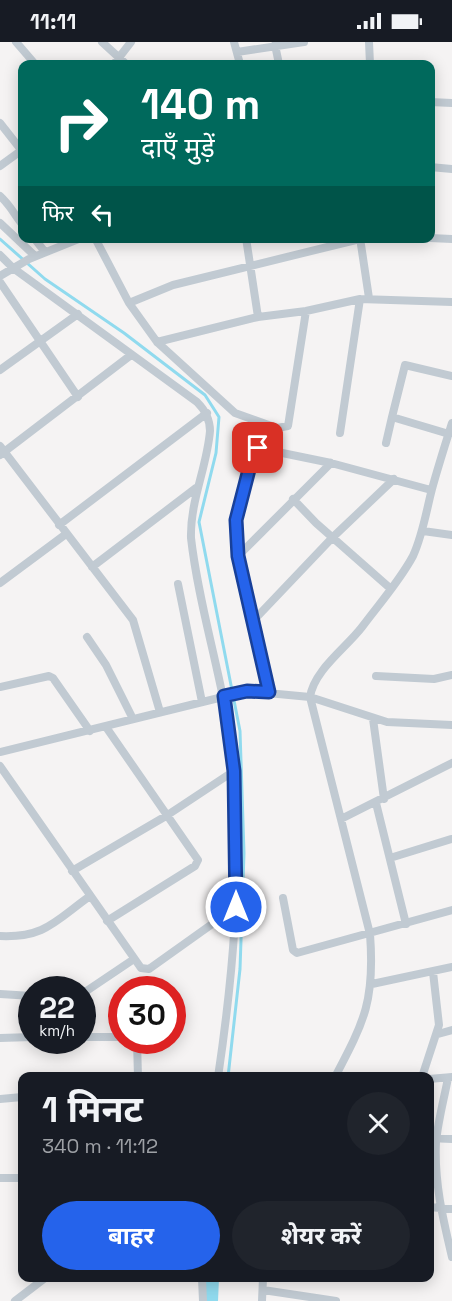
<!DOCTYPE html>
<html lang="hi">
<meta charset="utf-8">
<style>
:root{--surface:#171b24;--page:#20242c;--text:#f1f3f6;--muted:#9ea1a6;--accent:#2563eb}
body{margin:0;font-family:"Space Grotesk","Noto Sans Devanagari",sans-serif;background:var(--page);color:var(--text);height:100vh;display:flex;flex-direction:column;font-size:22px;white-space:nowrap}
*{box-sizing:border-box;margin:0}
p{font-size:20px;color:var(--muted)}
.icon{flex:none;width:33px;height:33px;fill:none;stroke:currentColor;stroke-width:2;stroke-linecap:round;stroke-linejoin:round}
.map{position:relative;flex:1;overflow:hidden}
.drawer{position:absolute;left:18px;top:1030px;width:416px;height:210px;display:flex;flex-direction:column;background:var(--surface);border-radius:12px;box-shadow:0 3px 15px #0003}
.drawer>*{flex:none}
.banner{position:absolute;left:18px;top:18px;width:417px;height:183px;border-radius:12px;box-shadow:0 3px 15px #0003;background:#00695c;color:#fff;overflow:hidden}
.speed{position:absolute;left:18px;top:934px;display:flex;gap:12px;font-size:30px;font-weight:700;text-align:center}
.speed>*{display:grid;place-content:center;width:78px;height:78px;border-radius:50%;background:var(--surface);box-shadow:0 3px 15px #0003;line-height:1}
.speed small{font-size:15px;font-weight:400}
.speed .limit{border:9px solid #d22;background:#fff;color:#111}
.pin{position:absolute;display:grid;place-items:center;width:51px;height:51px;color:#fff;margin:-26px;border-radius:12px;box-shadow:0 3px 9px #0006}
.me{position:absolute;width:66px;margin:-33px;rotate:0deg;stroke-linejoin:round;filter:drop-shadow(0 0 4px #0008)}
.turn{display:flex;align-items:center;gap:21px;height:126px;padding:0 24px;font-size:27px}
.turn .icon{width:78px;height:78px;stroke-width:2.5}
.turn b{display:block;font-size:42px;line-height:51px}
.then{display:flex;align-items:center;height:57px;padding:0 24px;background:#0003;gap:12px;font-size:22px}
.round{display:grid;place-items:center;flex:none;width:63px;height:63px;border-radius:32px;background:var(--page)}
.headline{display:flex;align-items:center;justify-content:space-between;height:102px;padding:0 24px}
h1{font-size:36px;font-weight:700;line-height:45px}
.button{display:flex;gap:12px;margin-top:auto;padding:12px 24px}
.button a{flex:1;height:69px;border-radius:36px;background:var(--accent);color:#fff;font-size:24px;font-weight:700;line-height:69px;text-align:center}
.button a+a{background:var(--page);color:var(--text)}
.status{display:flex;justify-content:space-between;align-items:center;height:42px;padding:0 30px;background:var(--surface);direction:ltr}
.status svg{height:16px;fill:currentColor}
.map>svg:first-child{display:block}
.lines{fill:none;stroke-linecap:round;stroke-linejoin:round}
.stream{stroke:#90daee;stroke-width:3}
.river{stroke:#90daee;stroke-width:18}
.street{stroke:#c1cad2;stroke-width:8}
.route-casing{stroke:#184099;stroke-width:15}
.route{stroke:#2563eb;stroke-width:10}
</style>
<div class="status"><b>11:11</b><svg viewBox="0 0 49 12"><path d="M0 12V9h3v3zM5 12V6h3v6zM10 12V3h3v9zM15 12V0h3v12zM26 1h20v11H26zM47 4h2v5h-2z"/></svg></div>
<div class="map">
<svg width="452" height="1259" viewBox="0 0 452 1259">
<rect width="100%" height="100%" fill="#f5f3f3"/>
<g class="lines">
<path class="stream" d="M0 197 45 237 124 291 205 353 219 375 216 411 199 480 240 689 244 811 240 927 228 1035"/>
<path class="river" d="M209 1259 210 1236"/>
<path class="street" d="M16 0 35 22
M102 0 126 22
M234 0 240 22
M369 0 370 22
M275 3 279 22
M237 10 304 0
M114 22 131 0
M430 60 452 61
M0 81 22 109
M0 124 22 108
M430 125 452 127
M0 154C10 163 14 172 22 182
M0 181 35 214
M34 196 45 210
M95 196 129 261 157 300 235 371 277 386 288 384 306 269
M246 196 258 275
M360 196 369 256
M430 196 452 197
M0 213 13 226 197 360C205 368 210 377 210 389 207 425 190 459 191 496 200 575 228 650 234 730 242 832 233 934 218 1035
M0 234 29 217 81 196
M0 240 78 355
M129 261 173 243 360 197
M157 300 258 275 306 269 360 257 452 260
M0 328 78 272
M392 375 405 323 452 334
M340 391 360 257
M386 401 392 375 449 392
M0 404 133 578 160 670
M0 413 131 313
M293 457 316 481 391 547
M59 483 207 371
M423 489 452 493
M238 514 331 421
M92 525 196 446
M0 541 66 492
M178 542 202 660
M253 579 332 496 394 437
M87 595 106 623 133 677
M376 634 434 637 452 633
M0 645 49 634 53 636 90 689
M269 650C252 571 218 488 254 409L258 406 331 421 431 448
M373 677 384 757
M106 685 198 818 195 824 107 879
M0 710 247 649 310 655 387 680 452 683
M0 724 141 926 149 927 236 865
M376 761 406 882
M341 777 452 721
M390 816 451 797
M72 829 166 774 234 729
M283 856 293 908 297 911 452 868
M0 894C45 896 55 879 90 854
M372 942 452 925
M0 952 32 954
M82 952 134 917
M438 992 452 988
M82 995H122
M0 996 32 995
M137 999 138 1035
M335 1035C365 978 375 958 370 892L310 655C314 628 346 606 362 585 379 562 399 540 413 514 423 492 426 470 432 447 438 425 445 403 452 381
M422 1035 439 983 433 930
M448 1036C444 1057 438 1079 436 1100 434 1140 443 1177 452 1215
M429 1037 452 1035
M0 1057 22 1055
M429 1096 452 1097
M0 1136H22
M429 1165 452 1167
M202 1236 203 1259
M263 1248 336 1259
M15 1259 45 1236
M262 1259 263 1236"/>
</g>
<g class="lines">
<g class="route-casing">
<path id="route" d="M236 865 234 729 224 654 247 649 269 650 238 514 236 478 253 412 258 406"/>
</g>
<use href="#route" class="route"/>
</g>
</svg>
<div class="speed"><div>22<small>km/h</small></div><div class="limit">30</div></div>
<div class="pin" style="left:258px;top:406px;background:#d93025"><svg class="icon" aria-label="arrive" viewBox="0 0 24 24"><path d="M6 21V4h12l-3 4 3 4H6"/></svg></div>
<svg class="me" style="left:236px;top:865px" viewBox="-20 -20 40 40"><circle r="17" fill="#2563eb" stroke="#fff" stroke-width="3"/><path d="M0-11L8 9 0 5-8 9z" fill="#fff"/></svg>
<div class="banner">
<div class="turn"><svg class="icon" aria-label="right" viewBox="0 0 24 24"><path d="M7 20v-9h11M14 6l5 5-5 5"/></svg><div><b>140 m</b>दाएँ मुड़ें</div></div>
<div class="then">फिर<svg class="icon" aria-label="left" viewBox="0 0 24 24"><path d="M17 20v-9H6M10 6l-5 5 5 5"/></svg></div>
</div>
<section class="drawer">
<div class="headline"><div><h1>1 मिनट</h1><p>340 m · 11:12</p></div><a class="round"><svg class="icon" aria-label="close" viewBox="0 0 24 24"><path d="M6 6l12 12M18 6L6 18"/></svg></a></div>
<div class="button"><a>बाहर</a><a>शेयर करें</a></div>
</section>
</div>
